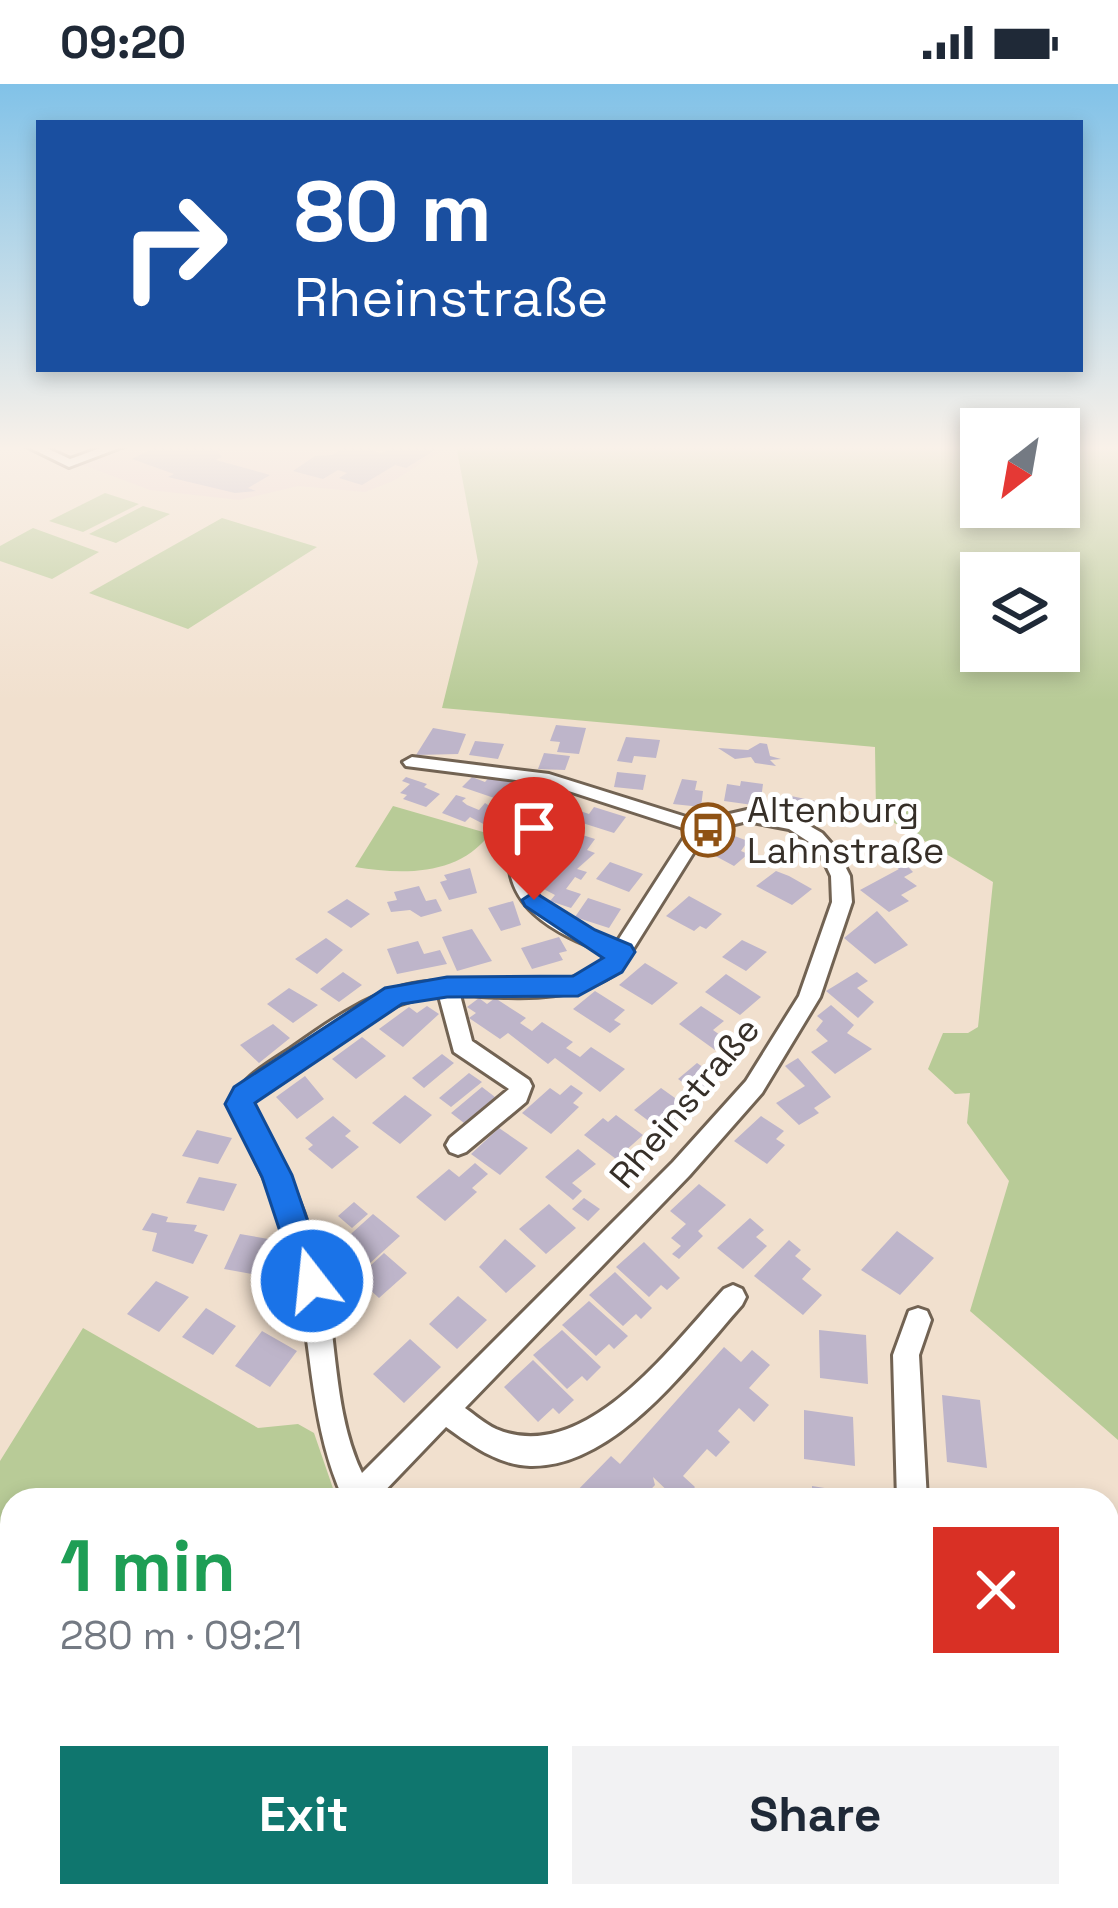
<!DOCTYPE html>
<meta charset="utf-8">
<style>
:root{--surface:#fff;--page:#f2f2f3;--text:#1f2937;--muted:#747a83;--accent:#0f766e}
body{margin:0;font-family:"Space Grotesk",sans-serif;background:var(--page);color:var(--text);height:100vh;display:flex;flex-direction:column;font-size:45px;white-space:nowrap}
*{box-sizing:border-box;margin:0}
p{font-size:39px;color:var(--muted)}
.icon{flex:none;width:66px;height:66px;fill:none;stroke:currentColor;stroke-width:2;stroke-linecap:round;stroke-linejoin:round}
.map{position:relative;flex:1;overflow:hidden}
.details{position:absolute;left:0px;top:1404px;width:1119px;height:420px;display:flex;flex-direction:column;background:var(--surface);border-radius:36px 36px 0 0;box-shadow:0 6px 18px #0003}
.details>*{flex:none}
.banner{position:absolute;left:36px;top:36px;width:1047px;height:252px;border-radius:0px;box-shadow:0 6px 18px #0003;background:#1a4fa0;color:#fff;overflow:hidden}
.needle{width:78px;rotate:211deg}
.buttons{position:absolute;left:960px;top:324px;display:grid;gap:24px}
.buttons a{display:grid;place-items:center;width:120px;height:120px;border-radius:0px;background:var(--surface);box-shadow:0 6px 18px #0003;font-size:60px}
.pin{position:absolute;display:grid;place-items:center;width:102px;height:102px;color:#fff;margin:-123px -51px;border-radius:50% 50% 50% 0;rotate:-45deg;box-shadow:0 0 12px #0007}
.pin .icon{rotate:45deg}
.me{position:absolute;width:132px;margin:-66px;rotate:344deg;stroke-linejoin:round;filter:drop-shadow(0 0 9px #0008)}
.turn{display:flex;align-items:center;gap:42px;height:252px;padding:0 60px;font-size:54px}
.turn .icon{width:156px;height:156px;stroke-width:2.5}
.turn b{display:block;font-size:84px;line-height:102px}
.round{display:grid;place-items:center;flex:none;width:126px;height:126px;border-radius:0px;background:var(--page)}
.headline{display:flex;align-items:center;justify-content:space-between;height:204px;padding:0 60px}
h1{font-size:72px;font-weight:700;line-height:90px;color:#1e9e55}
.cta{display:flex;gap:24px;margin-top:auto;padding:24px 60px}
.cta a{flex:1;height:138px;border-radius:0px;background:var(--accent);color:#fff;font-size:48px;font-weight:700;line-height:138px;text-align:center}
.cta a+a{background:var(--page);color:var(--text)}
.status{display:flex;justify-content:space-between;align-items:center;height:84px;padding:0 60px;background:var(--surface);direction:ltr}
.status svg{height:33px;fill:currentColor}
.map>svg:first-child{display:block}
.education{fill:#edd2d1}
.green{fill:#b8cb97;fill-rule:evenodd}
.building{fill:#beb5ca}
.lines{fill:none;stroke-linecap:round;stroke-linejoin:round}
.minor-casing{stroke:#726353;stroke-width:6}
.minor{fill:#fff;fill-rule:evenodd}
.route{fill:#1a73e8;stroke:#114b97;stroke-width:3}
.labels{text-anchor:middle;stroke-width:10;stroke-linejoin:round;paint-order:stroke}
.poi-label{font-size:36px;fill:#362f28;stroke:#fff;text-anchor:start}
.street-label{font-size:36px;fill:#362f28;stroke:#fff}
</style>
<div class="status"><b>09:20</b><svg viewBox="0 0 49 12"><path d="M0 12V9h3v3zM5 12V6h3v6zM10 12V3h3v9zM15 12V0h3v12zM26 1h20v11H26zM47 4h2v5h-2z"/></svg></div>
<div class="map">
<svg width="1118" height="1824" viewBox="0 0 1118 1824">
<rect width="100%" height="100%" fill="#f1e0ce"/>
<path class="education" d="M121 361H451L393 397 365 408 298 402 239 416 150 406 75 378Z"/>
<path class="green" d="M456 361H981V423H1059V361H1118V1356L970 1227 1009 1097 967 1039 970 1009 955 1010 928 985 943 949H968L978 943 993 798 876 728 875 663 442 624 478 478ZM981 489H1059V567H981Z
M105 409 139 420 83 448 49 437Z
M143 422 170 430 116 459 89 450Z
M222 434 317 463 188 545 89 509Z
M33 444 99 468 52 495 0 477V462Z
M393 722 490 750C458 792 403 791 355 783Z
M83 1244 258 1344 298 1340 314 1349 337 1416H12V1812H569L565 1824H0V1377Z"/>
<path class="building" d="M159 361H231L218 368 222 373 216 376 270 391 248 404 256 407 235 409 168 393 174 390 132 375Z
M349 361H382L372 367 382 369 396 361H443L406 384 395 381 362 401 339 394 347 389 338 386 323 395 293 387 315 372 332 371Z
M556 641 586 644 579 670 557 668 560 658 550 657Z
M433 644 466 650 458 670 416 671Z
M626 653 660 656 656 674 634 672 632 679 617 677Z
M475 657 504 660 498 675 469 671Z
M760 659 767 660 770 672 781 675 770 676 776 682 755 679 751 673 735 675 718 664 748 666Z
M544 669 570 672 565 686 538 685Z
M617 688 646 691 643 706 614 703Z
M492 690 512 697 503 717 462 703 472 693 485 698Z
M406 693 427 700 424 703 440 710 426 723 403 715 407 711 400 709 410 700 402 697Z
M682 695 697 697 695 706 703 707 701 723 673 720Z
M741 697 763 700 760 722 724 717 727 700 740 702Z
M530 703 567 711 559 720 567 723 562 729 538 721 537 714 524 710Z
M456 711 466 714 462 717 467 721 479 726 485 719 508 734 497 747 470 733 465 738 442 729Z
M791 712 825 719V735L790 728Z
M530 720 551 727 545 745 518 732Z
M594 723 626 733 614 749 573 736 580 727 589 730Z
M721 747 748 757 741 767 748 770 734 782 708 768Z
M573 748 595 755 587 766 595 769 577 785 587 788 581 796 575 793 566 805 581 810 571 824 550 817 555 811 538 802 555 784 550 782 567 764 562 763Z
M899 773 913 788 904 793 917 802 901 811 909 817 889 828 860 806 899 785 889 778Z
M610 778 643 790 629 808 596 795Z
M470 784 477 809 449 816 440 798 447 796 444 791Z
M776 787 789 792 812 805 792 821 756 802Z
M419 802 426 817 436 815 442 827 421 833 410 826 391 828 387 818 397 816 394 808Z
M689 812 722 830 706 845 700 842 694 847 666 832Z
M588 814 621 825 609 844 575 833Z
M347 815 370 830 351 844 327 828Z
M513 817 521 841 501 847 488 824Z
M877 827 908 861 875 880 844 854Z
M472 845 492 877 457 887 442 853Z
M559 853 567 867 559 869 563 876 532 885 521 864Z
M326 854 343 866 317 890 295 875Z
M742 856 767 868 746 887 722 873Z
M418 857 424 870 440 866 447 880 397 890 387 865Z
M645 879 678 899 652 921 619 901Z
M343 888 362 901 339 918 320 905Z
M857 888 868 897 857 904 874 918 858 934 826 907Z
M726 890 761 913 740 931 705 908Z
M289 904 318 921 293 939 267 920Z
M595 907 625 926 614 936 621 940 610 949 573 925Z
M479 914 487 920 495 914 526 934 520 939 532 947 542 938 573 958 566 964 580 973 591 963 625 985 600 1008 555 974 548 980 508 949 500 955 469 934 476 929 467 923Z
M831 921 854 941 847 949 872 965 835 990 811 968 828 957 816 946 823 937 817 932Z
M427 922 439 930 403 963 379 945 409 923 417 929Z
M701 922 724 937 713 946 727 956 715 966 679 940Z
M273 940 290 954 259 979 240 961Z
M362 953 386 972 356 995 332 975Z
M727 965 741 975 702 1012 678 995 697 979 707 986Z
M442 970 454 979 424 1004 412 994Z
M798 974 831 1013 814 1024 819 1029 799 1041 776 1019 805 1002 785 982Z
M469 989 482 998 451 1023 439 1014Z
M305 992 324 1015 297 1035 276 1013Z
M571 1001 583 1009 573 1019 579 1023 551 1050 522 1029 550 1004 560 1011Z
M482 1003 495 1013 464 1039 451 1029Z
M661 1004 689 1024 662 1047 634 1026Z
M405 1011 432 1031 400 1060 372 1039Z
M616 1031 643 1051 623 1069 640 1082 628 1093 611 1079 616 1075 584 1051 603 1034 608 1038Z
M333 1032 351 1047 345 1052 359 1063 332 1085 308 1065 313 1061 305 1054Z
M761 1032 784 1047 776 1055 785 1061 767 1080 734 1057Z
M499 1044 528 1064 500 1091 471 1070Z
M197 1046 232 1054 218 1080 182 1072Z
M578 1065 596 1080 572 1099 582 1107 573 1116 545 1093Z
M475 1079 488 1090 472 1104 477 1108 445 1137 416 1113 449 1085 459 1093Z
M199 1093 237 1100 224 1127 186 1119Z
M699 1100 726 1121 698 1147 703 1152 679 1175 672 1170 681 1162 671 1154 686 1140 670 1127Z
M584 1114 600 1125 588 1137 572 1125Z
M354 1118 368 1130 352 1144 338 1132Z
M549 1120 576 1144 546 1170 519 1145Z
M152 1129 168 1133 166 1138 197 1141 194 1147 208 1151 193 1180 152 1167 157 1149 142 1146Z
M373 1130 400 1152 369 1180 343 1157Z
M750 1134 764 1146 756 1153 767 1162 743 1185 717 1164Z
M897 1147 934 1174 900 1211 861 1186Z
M240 1150 274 1156 258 1191 224 1185Z
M505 1155 536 1182 506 1209 479 1183Z
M789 1156 801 1166 795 1172 811 1185 802 1195 822 1211 803 1231 754 1192Z
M644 1158 680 1194 667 1206 661 1201 649 1213 616 1183Z
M384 1169 407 1189 379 1214 357 1194Z
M615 1188 652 1224 641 1235 636 1230 623 1242 589 1211Z
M156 1197 189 1213 159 1248 127 1230Z
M458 1212 487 1236 457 1265 429 1240Z
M589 1217 628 1252 614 1265 609 1260 596 1272 562 1241Z
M206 1224 236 1242 213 1271 182 1253Z
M562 1246 601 1283 587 1297 582 1292 567 1305 533 1271Z
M819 1246 866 1251 868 1300 820 1294Z
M262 1247 297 1267 270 1303 235 1282Z
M410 1255 441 1283 404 1319 373 1290Z
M724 1263 741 1278 752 1266 770 1281 749 1304 769 1321 754 1338 739 1324 718 1347 730 1358 716 1373 707 1365 683 1392 695 1403 684 1416H677L653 1393 655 1401 641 1416H574L571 1413 611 1372 620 1380Z
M533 1276 574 1316 559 1330 553 1324 538 1338 504 1303Z
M942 1311 980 1316 987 1384 947 1378Z
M804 1326 853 1333 855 1382 804 1375Z
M812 1402 856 1409V1416H812Z
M1107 1503 1118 1507V1566L1107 1562Z
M1107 1588 1118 1590V1664L1107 1662Z
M1107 1691 1118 1692V1764L1107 1762Z
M653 1812H694L689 1821 693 1824H647Z"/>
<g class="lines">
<g class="minor-casing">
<path id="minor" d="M24 361H40L70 375 109 361H127L69 383Z
M412 673 549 690 699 737 747 726 778 730 801 737 822 749 837 766 850 792 852 818 820 913 762 1009 689 1092 465 1324C475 1331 485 1340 496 1345 585 1383 672 1261 724 1205L733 1201 742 1205 746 1213 742 1221C691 1278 616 1384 530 1382 498 1381 471 1361 446 1343L376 1416H344C310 1343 313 1267 296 1189 282 1123 259 1084 231 1025L229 1020C240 995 267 980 290 965 324 941 363 913 404 902 463 885 568 923 609 870 554 849 497 822 511 754L518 752 527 758C529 771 526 785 530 797 541 830 589 846 617 858L689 746 547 700 406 682 403 678ZM747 737 789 745 809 758 822 773 831 792 832 818 799 912 746 997 673 1078 362 1389C338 1339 337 1280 329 1226 318 1155 292 1090 255 1028L253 1017C300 977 376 915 439 912L454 968 509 1005 450 1054 446 1061 450 1068 458 1071 466 1068 526 1018 532 1002 529 996 472 957 460 911C516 913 573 921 620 886L707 747Z
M918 1224 927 1227 931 1236 919 1271 927 1416H897L893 1271 909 1227Z
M798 1812H844L849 1824H803Z
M914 1812H950L949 1824H913Z"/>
</g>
<use href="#minor" class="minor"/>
</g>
<linearGradient id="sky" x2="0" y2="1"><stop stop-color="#81c2e8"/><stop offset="0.59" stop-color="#f9f1e9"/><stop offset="1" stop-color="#f9f1e9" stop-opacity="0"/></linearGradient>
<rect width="1118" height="617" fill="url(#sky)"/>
<path class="route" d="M534 808 595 846 631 861 635 868 622 888 578 912 447 913 402 920 255 1019 292 1091 328 1197 324 1208 312 1212 300 1208 262 1093 225 1020 234 1003 385 904 447 893 573 892 603 874 525 822 522 816Z"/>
<defs>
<g id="bus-ring" transform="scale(2.7)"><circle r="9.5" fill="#fff" stroke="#8f5214" stroke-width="1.5"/><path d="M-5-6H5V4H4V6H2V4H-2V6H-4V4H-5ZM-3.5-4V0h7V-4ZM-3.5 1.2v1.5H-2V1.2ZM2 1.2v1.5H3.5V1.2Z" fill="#8f5214"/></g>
</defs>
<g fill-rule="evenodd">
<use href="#bus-ring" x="708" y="746"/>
</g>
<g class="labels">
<g class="poi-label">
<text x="747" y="738">Altenburg<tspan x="747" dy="41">Lahnstraße</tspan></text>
</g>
<g class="street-label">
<text transform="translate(684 1018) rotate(-50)" y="13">Rheinstraße</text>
</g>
</g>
</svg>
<div class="buttons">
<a><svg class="needle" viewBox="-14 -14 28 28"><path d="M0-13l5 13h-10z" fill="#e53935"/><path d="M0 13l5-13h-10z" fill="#747a83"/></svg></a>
<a><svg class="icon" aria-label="layers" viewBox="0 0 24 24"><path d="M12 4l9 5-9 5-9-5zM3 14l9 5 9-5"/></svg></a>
</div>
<div class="pin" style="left:534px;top:816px;background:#d93025"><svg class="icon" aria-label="arrive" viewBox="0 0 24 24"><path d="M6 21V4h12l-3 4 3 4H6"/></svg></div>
<svg class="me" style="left:312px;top:1197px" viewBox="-20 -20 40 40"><circle r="17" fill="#1a73e8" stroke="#fff" stroke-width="3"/><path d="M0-11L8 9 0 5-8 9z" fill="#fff"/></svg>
<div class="banner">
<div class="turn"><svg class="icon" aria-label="right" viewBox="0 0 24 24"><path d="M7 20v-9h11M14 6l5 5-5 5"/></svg><div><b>80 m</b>Rheinstraße</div></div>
</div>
<section class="details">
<div class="headline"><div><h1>1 min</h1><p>280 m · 09:21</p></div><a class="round" style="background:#d93025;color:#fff"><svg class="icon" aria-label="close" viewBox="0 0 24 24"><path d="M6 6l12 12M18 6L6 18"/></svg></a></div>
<div class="cta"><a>Exit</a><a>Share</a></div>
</section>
</div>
